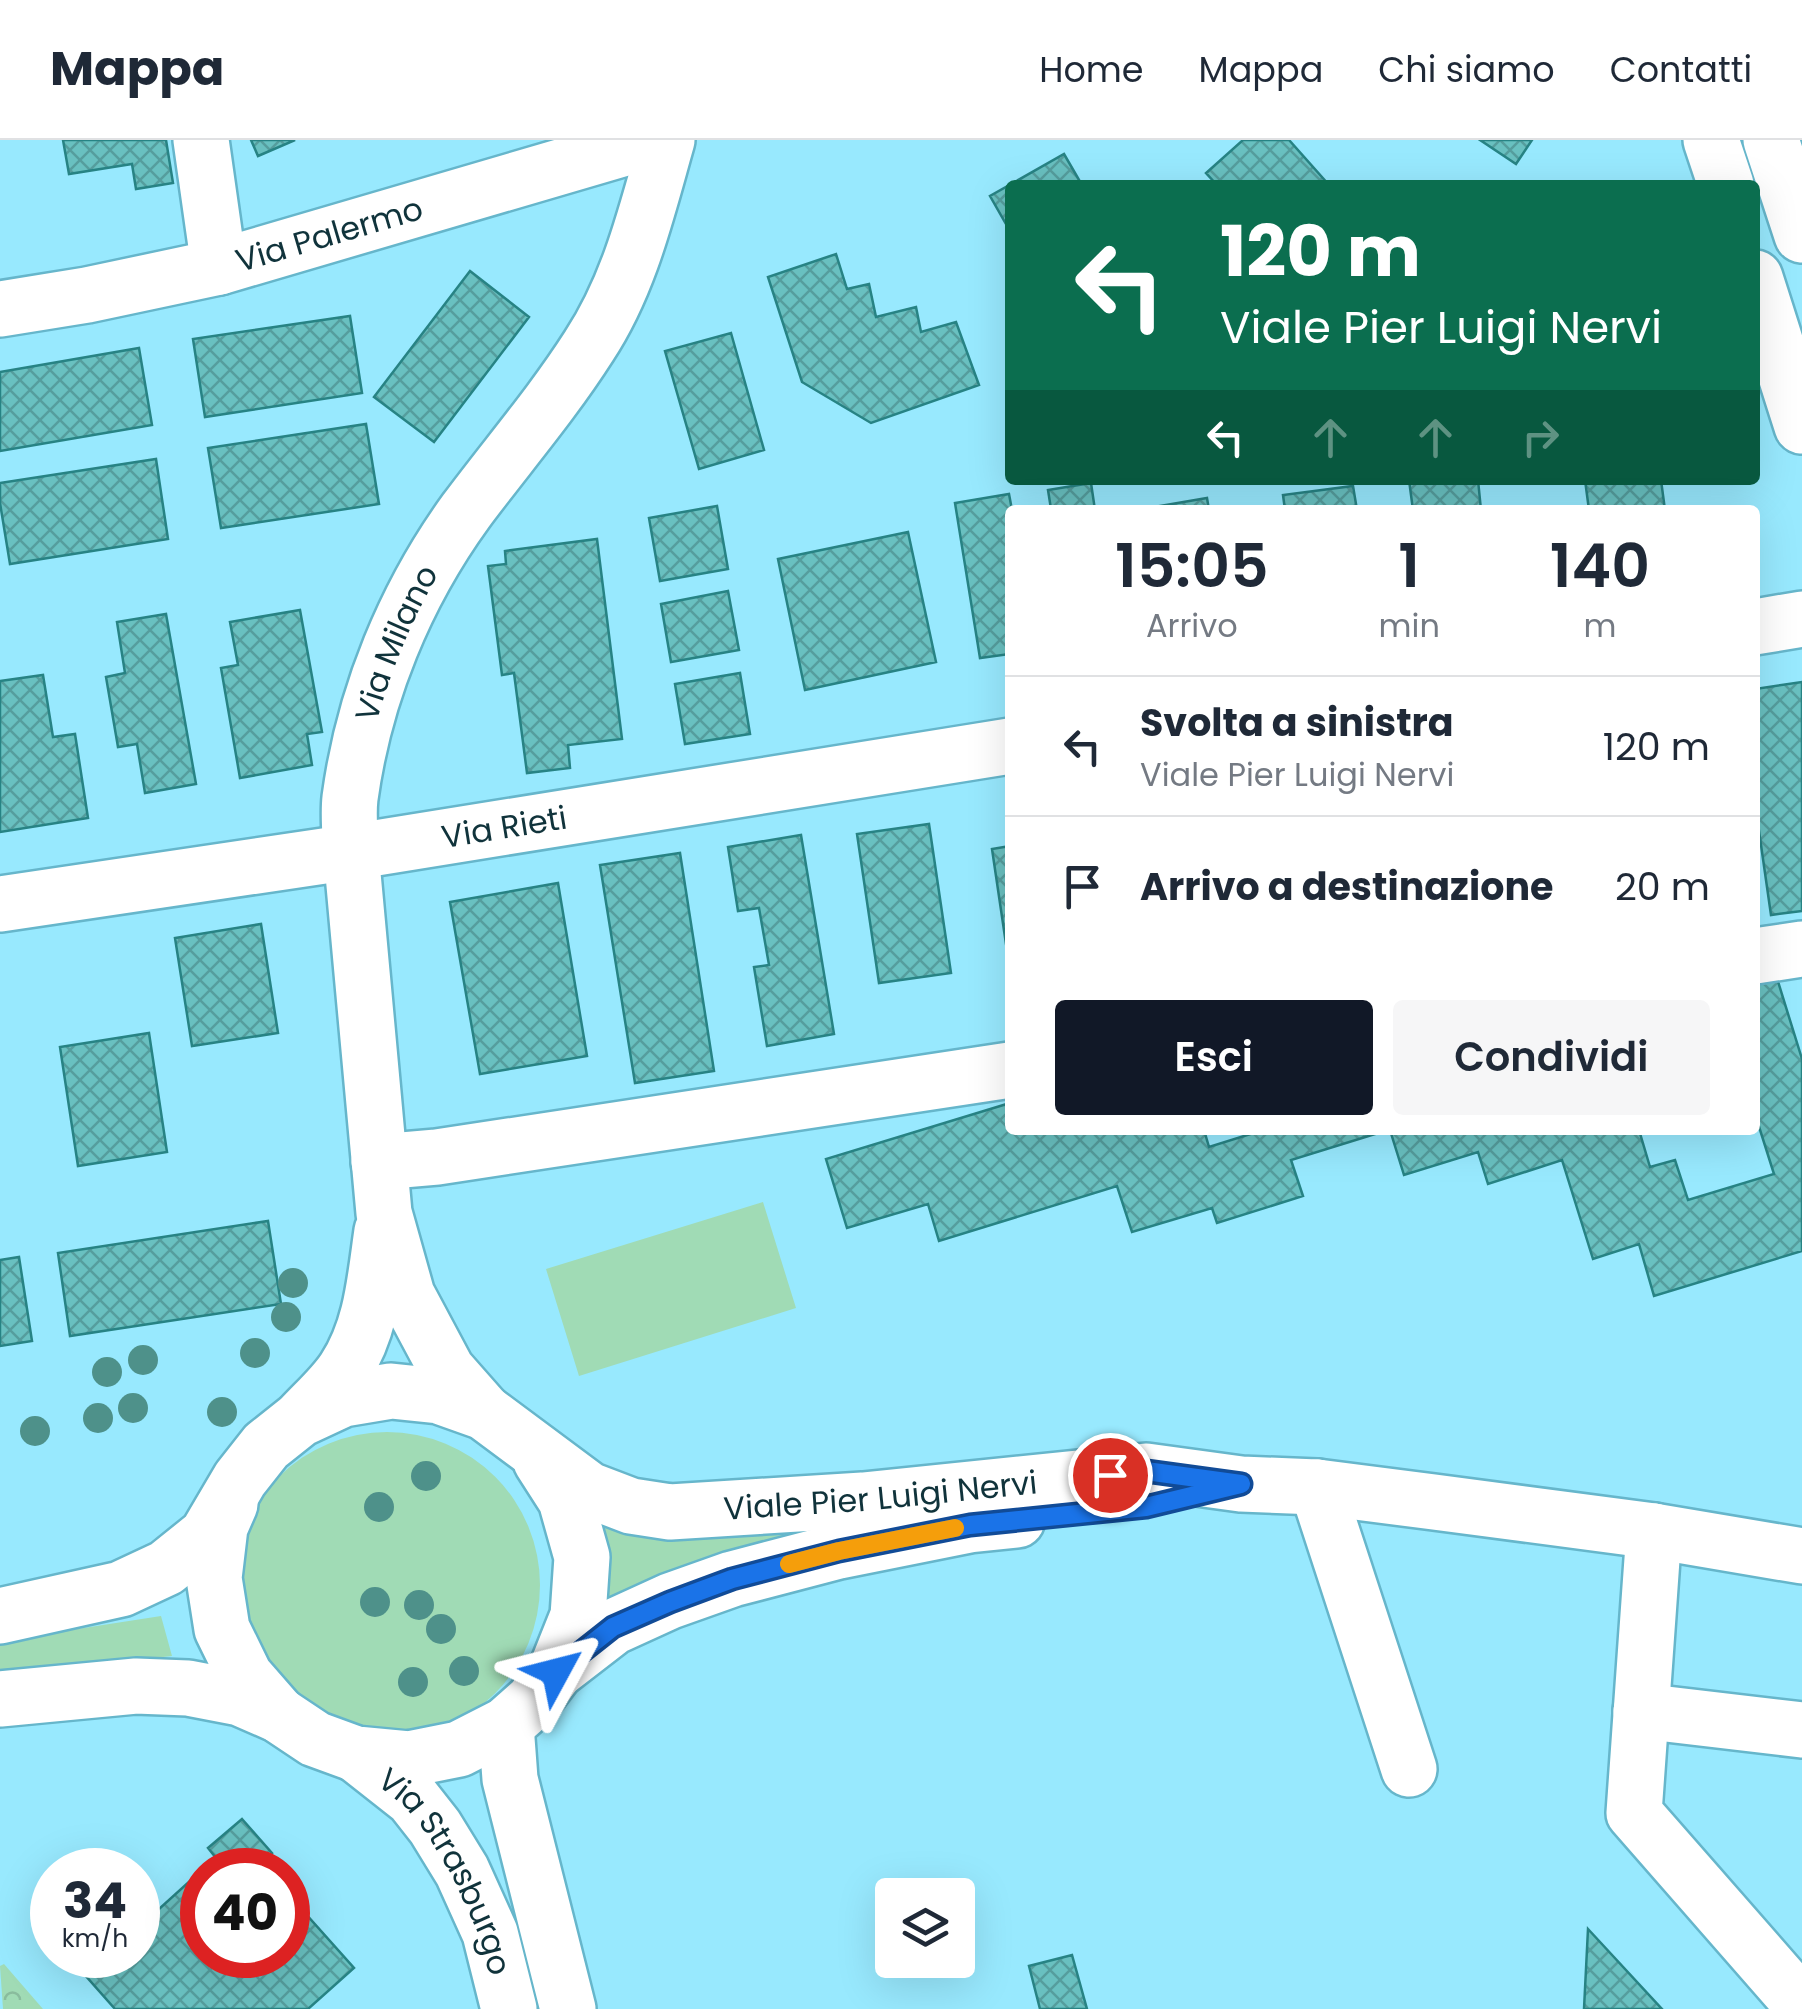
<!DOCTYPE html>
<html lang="it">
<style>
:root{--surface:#fff;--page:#f6f6f7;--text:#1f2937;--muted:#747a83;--line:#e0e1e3;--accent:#111827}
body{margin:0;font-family:Poppins,sans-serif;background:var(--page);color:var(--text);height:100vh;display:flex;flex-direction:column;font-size:38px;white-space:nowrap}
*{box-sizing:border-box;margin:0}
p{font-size:32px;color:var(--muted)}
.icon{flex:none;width:55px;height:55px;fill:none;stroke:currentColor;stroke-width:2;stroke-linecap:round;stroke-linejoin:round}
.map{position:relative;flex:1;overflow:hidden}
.details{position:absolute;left:1005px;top:365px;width:755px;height:630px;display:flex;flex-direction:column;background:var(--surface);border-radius:10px;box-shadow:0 10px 40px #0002}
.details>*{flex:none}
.banner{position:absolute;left:1005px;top:40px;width:755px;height:305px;border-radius:10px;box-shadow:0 10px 40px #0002;background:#0b6e4f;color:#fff;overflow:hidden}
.controls{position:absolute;left:875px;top:1738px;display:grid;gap:20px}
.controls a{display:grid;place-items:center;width:100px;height:100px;border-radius:10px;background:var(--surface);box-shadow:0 10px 40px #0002;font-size:50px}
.speed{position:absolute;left:30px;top:1708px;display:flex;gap:20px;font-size:50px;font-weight:700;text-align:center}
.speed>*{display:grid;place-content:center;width:130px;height:130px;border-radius:50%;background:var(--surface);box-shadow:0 10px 40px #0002;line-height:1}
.speed small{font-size:25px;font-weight:400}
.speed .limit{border:15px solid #d22;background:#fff;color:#111}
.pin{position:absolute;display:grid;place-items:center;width:85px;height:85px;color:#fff;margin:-42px;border:5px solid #fff;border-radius:50%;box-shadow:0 2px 10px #0007}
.me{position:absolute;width:110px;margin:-55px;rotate:52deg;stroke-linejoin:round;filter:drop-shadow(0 0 8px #0008)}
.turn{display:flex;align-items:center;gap:35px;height:210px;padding:0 50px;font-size:45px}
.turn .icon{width:130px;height:130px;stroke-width:2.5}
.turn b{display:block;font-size:70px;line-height:85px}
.lanes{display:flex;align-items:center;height:95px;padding:0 50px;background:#0003;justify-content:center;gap:50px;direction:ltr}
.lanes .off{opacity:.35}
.eta{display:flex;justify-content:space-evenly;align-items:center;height:170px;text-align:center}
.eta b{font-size:60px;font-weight:600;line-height:70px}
.action{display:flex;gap:20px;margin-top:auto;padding:20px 50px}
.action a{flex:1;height:115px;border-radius:10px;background:var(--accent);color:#fff;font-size:40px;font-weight:600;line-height:115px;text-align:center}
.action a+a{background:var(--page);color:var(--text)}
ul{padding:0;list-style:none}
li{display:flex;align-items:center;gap:30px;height:140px;padding:0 50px;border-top:2px solid var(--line)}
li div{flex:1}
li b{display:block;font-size:38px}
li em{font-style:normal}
header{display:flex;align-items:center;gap:60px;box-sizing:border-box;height:140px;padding:0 50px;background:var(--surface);border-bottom:2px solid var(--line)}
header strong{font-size:48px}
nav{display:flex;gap:55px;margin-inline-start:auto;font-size:35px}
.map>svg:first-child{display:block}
.grass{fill:#a0dbb5}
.park{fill:url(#park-crowns)}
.building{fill:url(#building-cross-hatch);stroke:#278384;stroke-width:2.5}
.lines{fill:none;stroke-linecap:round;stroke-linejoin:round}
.minor-casing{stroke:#66b6cb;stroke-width:60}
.minor{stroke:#fff;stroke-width:55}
.tree{fill:#4e918a}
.route-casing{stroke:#114b97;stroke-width:25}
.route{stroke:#1a73e8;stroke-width:18}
.slow{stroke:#f59e0b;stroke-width:18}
.labels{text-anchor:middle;stroke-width:8;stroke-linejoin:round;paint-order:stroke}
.street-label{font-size:32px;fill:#10333b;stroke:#c3f1fd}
</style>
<header>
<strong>Mappa</strong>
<nav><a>Home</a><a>Mappa</a><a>Chi siamo</a><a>Contatti</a></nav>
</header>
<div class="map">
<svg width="1802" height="1869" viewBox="0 0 1802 1869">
<defs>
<pattern id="park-crowns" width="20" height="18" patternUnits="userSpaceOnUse" patternTransform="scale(2.5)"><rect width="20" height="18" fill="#a0dbb5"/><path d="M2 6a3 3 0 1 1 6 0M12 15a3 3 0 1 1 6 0" fill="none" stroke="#89bc9d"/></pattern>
<pattern id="building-cross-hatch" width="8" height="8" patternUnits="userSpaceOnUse" patternTransform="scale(2.5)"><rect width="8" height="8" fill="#69c0c0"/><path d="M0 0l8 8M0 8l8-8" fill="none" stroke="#559d9d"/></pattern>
</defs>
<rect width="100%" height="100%" fill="#98e9fe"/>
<path class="grass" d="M763 1062 796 1168 579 1236 546 1129Z
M234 1445a153 153 0 1 1 306 0a153 153 0 1 1-306 0Z
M583 1380 864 1386 590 1462Z
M161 1476 172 1516 0 1535V1501Z"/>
<path class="park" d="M4 1824 43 1869H3L0 1826Z"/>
<path class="building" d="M63 0H166L173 43 136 49 132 24 69 34Z
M251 0H295L258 16Z
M1243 0H1289L1329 45H1217L1206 33Z
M1480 0H1532L1516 24Z
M1064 14 1082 45H1010V91L990 56Z
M836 114 847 149 869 144 876 177 916 167 921 192 956 182 979 245 871 283 802 242 768 137Z
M470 131 529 177 434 302 374 257Z
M350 176 362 253 205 277 193 199Z
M731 193 764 310 699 329 665 211Z
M139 208 152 285 0 311V232Z
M366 284 379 364 221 388 208 308Z
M156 319 168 399 10 424 0 363V343Z
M1409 340H1478L1481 370H1413Z
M1585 340H1661L1665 370H1589Z
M1091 343 1095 370H1043L1051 369 1048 350Z
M1353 346 1357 370H1285L1283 355Z
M1009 354 1012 370H1010V514L980 518 955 363Z
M1207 358 1209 370H1148V368Z
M717 366 728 429 660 441 649 378Z
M908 392 936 522 805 550 778 419Z
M597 399 622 599 568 605 570 628 527 633 514 533 502 535 488 426 506 424 505 411Z
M728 451 739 510 671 522 661 464Z
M300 470 322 592 307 594 312 625 240 638 221 528 238 525 230 482Z
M166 474 196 644 145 653 137 604 118 607 106 537 125 533 117 482Z
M740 533 750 594 685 604 675 544Z
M43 535 53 597 75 594 88 678 0 692V541Z
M1802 542V771L1771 775 1755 663V549Z
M929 684 951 833 879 843 857 694Z
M801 695 834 894 767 906 754 827 769 825 759 768 738 771 728 707Z
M1010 706V831L992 709Z
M680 713 714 931 635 943 600 725Z
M558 743 587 916 480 934 450 762Z
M261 784 278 893 192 906 175 798Z
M1776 835 1802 919V1111L1654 1156 1639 1104 1593 1119 1562 1020 1488 1044 1478 1012 1404 1035 1390 990H1639L1650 1027 1675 1020 1688 1060 1774 1034 1755 974V841Z
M149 893 167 1012 78 1026 60 907Z
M1010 963V990H1204L1209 1007 1257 992 1256 990H1388L1291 1020 1303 1056 1217 1083 1212 1068 1132 1092 1117 1046 939 1101 928 1064 847 1088 826 1019Z
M268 1081 281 1164 70 1196 58 1113Z
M19 1117 32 1201 0 1206V1120Z
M242 1679 272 1713 260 1723 266 1730H203L216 1718 208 1708Z
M202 1730V1815H288V1754L354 1828 308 1869H115L85 1835 107 1815H138V1788Z
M1588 1789 1662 1869H1584Z
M1072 1815 1087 1869H1040L1029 1826Z"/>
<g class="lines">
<g class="minor-casing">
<g id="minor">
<path d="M201 0 219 127"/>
<path d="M1711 0 1726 45"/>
<path d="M1771 0 1802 95"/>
<path d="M1755 138 1802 286"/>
<path id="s1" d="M0 169 87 155 219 127 652 0"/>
<path d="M1755 487 1802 479"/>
<path id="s2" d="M0 764 351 712 1010 606"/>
<path d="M1755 816 1802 809"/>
<path d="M379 1022 437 1017 1010 930"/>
<path id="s3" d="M484 1272 447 1230 407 1155 384 1073 351 712C350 694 348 675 350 658 364 555 405 455 466 371 507 316 552 264 589 206 630 144 647 70 667 0"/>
<path d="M302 1277C316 1262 334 1246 345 1229 372 1188 375 1139 382 1091"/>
<path d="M541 1321 566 1360 582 1417 578 1476 556 1531"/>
<path d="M1317 1347 1409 1629"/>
<path d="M230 1364 220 1387 214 1438 222 1489 245 1536 279 1575"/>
<path d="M1654 1391 1634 1673 1802 1865"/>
<path id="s4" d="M0 1476 121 1449 166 1428 207 1395 240 1339 266 1306 300 1279 343 1259 391 1251 439 1256 484 1272 589 1350 631 1366 670 1372 863 1360 1146 1331 1241 1344 1317 1347 1434 1362 1654 1391 1802 1416"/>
<path d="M0 1559 136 1546 188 1548 240 1558 279 1575 315 1599 356 1614 409 1619 459 1609 506 1585 533 1561 556 1531 613 1487 670 1461 732 1439 839 1411 969 1385 1017 1380"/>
<path d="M1641 1571 1802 1590"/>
<path d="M506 1585 510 1639 568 1869"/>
<path id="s5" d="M356 1614 413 1659 435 1687 462 1731 490 1793 509 1869"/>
</g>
</g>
<use href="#minor" class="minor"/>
</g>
<g class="tree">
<circle cx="293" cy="1143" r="15"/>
<circle cx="286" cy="1177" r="15"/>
<circle cx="255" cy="1213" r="15"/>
<circle cx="143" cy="1220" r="15"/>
<circle cx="107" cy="1232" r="15"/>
<circle cx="133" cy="1268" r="15"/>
<circle cx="222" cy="1272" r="15"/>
<circle cx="98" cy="1278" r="15"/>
<circle cx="35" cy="1291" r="15"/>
<circle cx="426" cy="1336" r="15"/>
<circle cx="379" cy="1367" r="15"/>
<circle cx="375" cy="1462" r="15"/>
<circle cx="419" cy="1465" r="15"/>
<circle cx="441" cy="1489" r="15"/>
<circle cx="464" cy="1531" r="15"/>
<circle cx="413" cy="1542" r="15"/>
</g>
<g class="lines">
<g class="route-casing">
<path id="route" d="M556 1532 613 1487 670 1462 732 1439 839 1411 970 1385 1146 1367 1241 1344 1146 1331 1110 1335"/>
</g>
<use href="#route" class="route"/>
<path class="slow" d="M789 1424 839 1411 955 1388"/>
</g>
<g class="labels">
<g class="street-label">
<text dy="11" stroke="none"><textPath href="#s1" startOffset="338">Via Palermo</textPath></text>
<text dy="11" stroke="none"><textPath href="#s3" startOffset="805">Via Milano</textPath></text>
<text dy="11" stroke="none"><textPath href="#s2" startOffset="510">Via Rieti</textPath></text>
<text dy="11" stroke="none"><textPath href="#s4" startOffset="995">Viale Pier Luigi Nervi</textPath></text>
<text dy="11" stroke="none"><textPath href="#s5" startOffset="152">Via Strasburgo</textPath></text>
</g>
</g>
</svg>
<div class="controls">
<a><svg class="icon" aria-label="layers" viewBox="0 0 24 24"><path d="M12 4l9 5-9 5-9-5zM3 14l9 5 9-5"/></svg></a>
</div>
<div class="speed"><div>34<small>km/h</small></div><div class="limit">40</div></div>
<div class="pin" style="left:1110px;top:1335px;background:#d93025"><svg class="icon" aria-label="arrive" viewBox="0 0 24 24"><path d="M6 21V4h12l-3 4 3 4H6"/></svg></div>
<svg class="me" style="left:556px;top:1532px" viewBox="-20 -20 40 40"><path d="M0-17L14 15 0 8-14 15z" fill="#1a73e8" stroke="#fff" stroke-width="4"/></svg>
<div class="banner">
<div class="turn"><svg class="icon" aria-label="left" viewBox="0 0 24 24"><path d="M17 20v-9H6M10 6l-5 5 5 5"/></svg><div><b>120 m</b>Viale Pier Luigi Nervi</div></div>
<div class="lanes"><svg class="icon" aria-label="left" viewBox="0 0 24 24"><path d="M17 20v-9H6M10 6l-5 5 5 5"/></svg><svg class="icon off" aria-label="ahead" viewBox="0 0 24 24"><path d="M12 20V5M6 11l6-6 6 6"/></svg><svg class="icon off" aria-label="ahead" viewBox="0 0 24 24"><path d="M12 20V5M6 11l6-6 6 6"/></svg><svg class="icon off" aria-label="right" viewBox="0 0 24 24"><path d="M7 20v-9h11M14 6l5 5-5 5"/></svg></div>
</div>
<section class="details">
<div class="eta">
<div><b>15:05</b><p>Arrivo</p></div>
<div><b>1</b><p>min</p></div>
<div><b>140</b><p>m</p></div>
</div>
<ul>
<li><svg class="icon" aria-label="left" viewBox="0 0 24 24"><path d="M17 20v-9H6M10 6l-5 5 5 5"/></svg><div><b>Svolta a sinistra</b><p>Viale Pier Luigi Nervi</p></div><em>120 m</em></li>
<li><svg class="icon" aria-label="arrive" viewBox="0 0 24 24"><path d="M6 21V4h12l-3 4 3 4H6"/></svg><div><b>Arrivo a destinazione</b></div><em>20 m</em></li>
</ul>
<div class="action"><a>Esci</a><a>Condividi</a></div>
</section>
</div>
